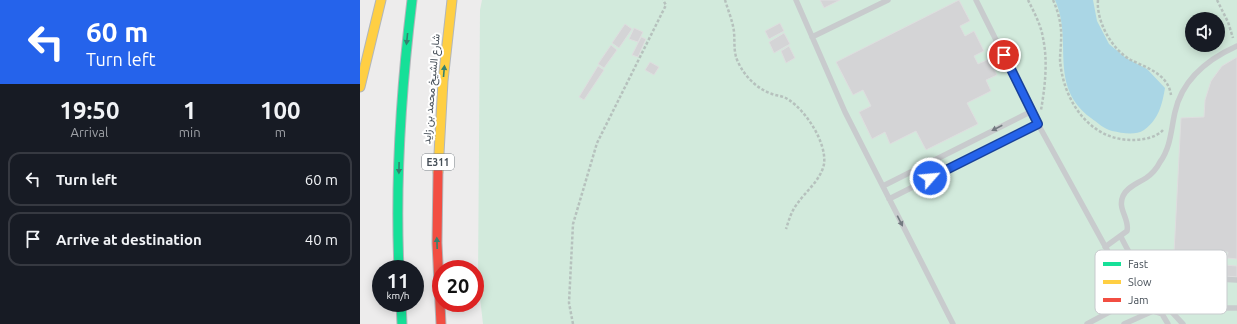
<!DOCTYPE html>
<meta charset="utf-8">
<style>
:root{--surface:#171b24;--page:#242831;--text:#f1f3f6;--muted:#9ea1a6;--line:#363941}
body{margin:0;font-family:Ubuntu,Vazirmatn,sans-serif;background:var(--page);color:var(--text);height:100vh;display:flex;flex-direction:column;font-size:15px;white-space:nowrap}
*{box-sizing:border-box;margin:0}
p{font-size:13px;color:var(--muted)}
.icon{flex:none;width:22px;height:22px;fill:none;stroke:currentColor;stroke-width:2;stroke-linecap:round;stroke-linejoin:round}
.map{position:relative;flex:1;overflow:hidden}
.side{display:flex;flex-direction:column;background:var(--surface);width:360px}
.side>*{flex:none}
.hud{background:#2563eb;color:#fff;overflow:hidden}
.tools{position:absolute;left:825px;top:12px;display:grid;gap:8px}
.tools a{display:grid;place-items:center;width:40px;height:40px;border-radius:50%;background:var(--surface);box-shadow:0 2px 10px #0003;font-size:20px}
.speed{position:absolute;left:12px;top:260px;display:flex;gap:8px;font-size:20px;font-weight:700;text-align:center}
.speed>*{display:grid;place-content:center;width:52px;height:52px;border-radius:50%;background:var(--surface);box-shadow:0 2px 10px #0003;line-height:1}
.speed small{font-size:10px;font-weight:400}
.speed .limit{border:6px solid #d22;background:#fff;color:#111}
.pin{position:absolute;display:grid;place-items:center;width:34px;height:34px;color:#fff;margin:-17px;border:2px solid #fff;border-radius:50%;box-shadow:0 1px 4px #0007}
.me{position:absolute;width:44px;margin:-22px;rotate:63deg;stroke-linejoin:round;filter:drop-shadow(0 0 3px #0008)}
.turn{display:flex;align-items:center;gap:14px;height:84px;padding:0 20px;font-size:18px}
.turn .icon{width:52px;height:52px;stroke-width:2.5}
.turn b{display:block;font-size:28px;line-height:34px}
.eta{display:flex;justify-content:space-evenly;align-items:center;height:68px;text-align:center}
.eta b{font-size:24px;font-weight:700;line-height:28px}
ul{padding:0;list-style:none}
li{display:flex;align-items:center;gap:12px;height:54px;margin:0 8px 6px;padding:0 12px;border:2px solid var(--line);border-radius:12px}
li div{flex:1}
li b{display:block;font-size:15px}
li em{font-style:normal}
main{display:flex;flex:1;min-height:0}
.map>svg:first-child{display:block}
.green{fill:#d2eadc;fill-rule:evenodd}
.water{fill:#aad6e5}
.building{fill:#d4d4d6;stroke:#dededf}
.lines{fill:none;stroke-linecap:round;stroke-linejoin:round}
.fast-casing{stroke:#b2b6ba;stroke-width:11}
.slow-casing{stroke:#b2b6ba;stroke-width:11}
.jam-casing{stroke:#b2b6ba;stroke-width:11}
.path{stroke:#b6c1bd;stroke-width:2.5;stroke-dasharray:3 2;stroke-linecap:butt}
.lane{stroke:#c8cbcd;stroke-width:5.5}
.fast{stroke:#16e098;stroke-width:9}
.slow{stroke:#ffcf43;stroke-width:9}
.jam{stroke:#f24e42;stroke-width:9}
.oneway{fill:#35816e}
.oneway2{fill:#737a80}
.route-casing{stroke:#184099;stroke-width:10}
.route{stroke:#2563eb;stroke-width:7}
.labels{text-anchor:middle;stroke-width:4;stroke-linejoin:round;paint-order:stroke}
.shield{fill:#fff;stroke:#7d8389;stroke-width:1}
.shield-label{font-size:10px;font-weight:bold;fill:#454e57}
.street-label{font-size:11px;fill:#454e57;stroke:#fff}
.key{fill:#fff;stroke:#c7cacd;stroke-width:1}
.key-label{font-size:11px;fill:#454e57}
</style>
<main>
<section class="side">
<div class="hud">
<div class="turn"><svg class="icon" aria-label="left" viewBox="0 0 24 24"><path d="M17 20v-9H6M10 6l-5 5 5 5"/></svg><div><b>60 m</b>Turn left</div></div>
</div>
<div class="eta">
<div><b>19:50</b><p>Arrival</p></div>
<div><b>1</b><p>min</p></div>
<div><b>100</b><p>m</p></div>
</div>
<ul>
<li><svg class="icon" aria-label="left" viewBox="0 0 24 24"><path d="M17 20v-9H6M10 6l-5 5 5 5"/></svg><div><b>Turn left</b></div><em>60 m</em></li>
<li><svg class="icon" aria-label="arrive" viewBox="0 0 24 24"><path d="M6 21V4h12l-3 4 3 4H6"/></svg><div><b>Arrive at destination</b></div><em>40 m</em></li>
</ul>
</section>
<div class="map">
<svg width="877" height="324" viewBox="0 0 877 324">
<rect width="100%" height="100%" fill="#edecec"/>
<path class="green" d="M122 0H877V324H123L118 280 120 10ZM832 19H858V45H832Z"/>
<path class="water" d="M695 0H733L737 21 749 44 766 58 787 69 805 88C802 105 799 119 784 130 775 136 762 133 752 131 744 129 738 123 731 118 687 85 714 42 695 0Z"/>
<path class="building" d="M460 0H480L464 8Z
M599 0 610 21 600 26 605 36 614 31 624 51 614 56 618 64 629 59 637 75 626 80 631 91 607 103 618 124 566 150 556 131 530 144 525 132 512 139 499 112 511 106 503 90 493 95 476 62Z
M420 23 424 31 409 39 405 31Z
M265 24 272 29 259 48 252 43Z
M274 28 283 32 278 42 269 39Z
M424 33 430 44 414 53 409 42Z
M281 37 286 39 278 57 272 55Z
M251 45 257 50 244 68 238 64Z
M429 46 435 58 426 63 421 51Z
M877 57V259L867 258 868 252 847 253V261H823V253H814L821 118 844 117 845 100 851 81 862 66Z
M290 62 299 67 294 75 285 70Z
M238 66 244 70 224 100 219 97Z
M852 264 877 266V277L851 275Z"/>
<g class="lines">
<g class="fast-casing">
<path id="fast" d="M39 269C35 179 41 90 52 0
M41 303 42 324"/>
</g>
<g class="slow-casing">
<path id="slow" d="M0 87 21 0
M78 172 83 81 92 0"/>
</g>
<g class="jam-casing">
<path id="jam" d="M78 172 77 243 81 324"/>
</g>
<path class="path" d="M365 0C368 10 373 22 374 32 375 44 373 53 379 64 386 78 398 89 412 94 418 96 424 96 429 100 446 111 467 143 464 164 461 180 445 192 437 204 431 212 429 220 426 229
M668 0C674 12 681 25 683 38 688 61 685 87 681 110
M693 0C699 13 702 27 701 41 701 47 700 54 700 60 703 100 729 140 772 140 782 140 796 138 803 130
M738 0C736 21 752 50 771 60 787 68 808 74 811 95
M857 0 868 22 873 38
M213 324 209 303 213 224 237 143 306 5 303 0"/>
<path class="lane" d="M436 0 485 112 593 324
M616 0 678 124 762 277C768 284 774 290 783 294 790 298 798 297 804 303
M452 37 528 0
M523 186 672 111
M529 199 678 124
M761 237C777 269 797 298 823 324
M745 247 767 231C770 219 757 209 763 196 767 187 778 183 786 178 792 174 797 168 800 162 811 147 811 129 815 112 822 80 848 59 877 46
M877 280 839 278C835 282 832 285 833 291 838 310 863 308 877 308
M727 324 783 294
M764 324 793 311 802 314 808 324"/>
<use href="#fast" class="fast"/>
<use href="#slow" class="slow"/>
<use href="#jam" class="jam"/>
</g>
<defs><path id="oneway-solid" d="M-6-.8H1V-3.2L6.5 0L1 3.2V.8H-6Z"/></defs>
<g class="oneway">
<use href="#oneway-solid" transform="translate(47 39) rotate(96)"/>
<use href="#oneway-solid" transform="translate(84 71) rotate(-85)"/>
<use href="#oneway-solid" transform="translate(39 168) rotate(91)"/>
<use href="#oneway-solid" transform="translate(77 243) rotate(-92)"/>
</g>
<g class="oneway2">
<use href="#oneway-solid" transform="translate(637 128) rotate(153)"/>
<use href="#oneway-solid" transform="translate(540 221) rotate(63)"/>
</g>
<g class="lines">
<g class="route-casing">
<path id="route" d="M570 178 678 124 644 55"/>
</g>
<use href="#route" class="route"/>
</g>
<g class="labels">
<rect class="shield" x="62" y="154" width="32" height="16" rx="3"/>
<g class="shield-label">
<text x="78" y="166">E311</text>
</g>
<g class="street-label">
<text transform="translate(71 89) rotate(-85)" y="4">شارع الشيخ محمد بن زايد</text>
</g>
</g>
<rect x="735" y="250" width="132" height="64" rx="6" class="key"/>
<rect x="743" y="262" width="18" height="4" fill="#16e098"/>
<rect x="743" y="280" width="18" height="4" fill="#ffcf43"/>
<rect x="743" y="298" width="18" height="4" fill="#f24e42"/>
<g class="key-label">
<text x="768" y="268">Fast</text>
<text x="768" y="286">Slow</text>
<text x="768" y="304">Jam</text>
</g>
</svg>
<div class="tools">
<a><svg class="icon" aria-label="sound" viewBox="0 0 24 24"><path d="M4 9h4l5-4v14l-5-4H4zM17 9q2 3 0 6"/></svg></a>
</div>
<div class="speed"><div>11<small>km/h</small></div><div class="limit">20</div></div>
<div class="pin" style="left:644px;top:55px;background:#d93025"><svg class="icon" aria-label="arrive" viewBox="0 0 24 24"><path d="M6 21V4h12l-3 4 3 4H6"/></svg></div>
<svg class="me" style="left:570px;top:178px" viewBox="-20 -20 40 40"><circle r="17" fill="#2563eb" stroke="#fff" stroke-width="3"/><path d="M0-11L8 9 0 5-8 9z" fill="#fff"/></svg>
</div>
</main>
